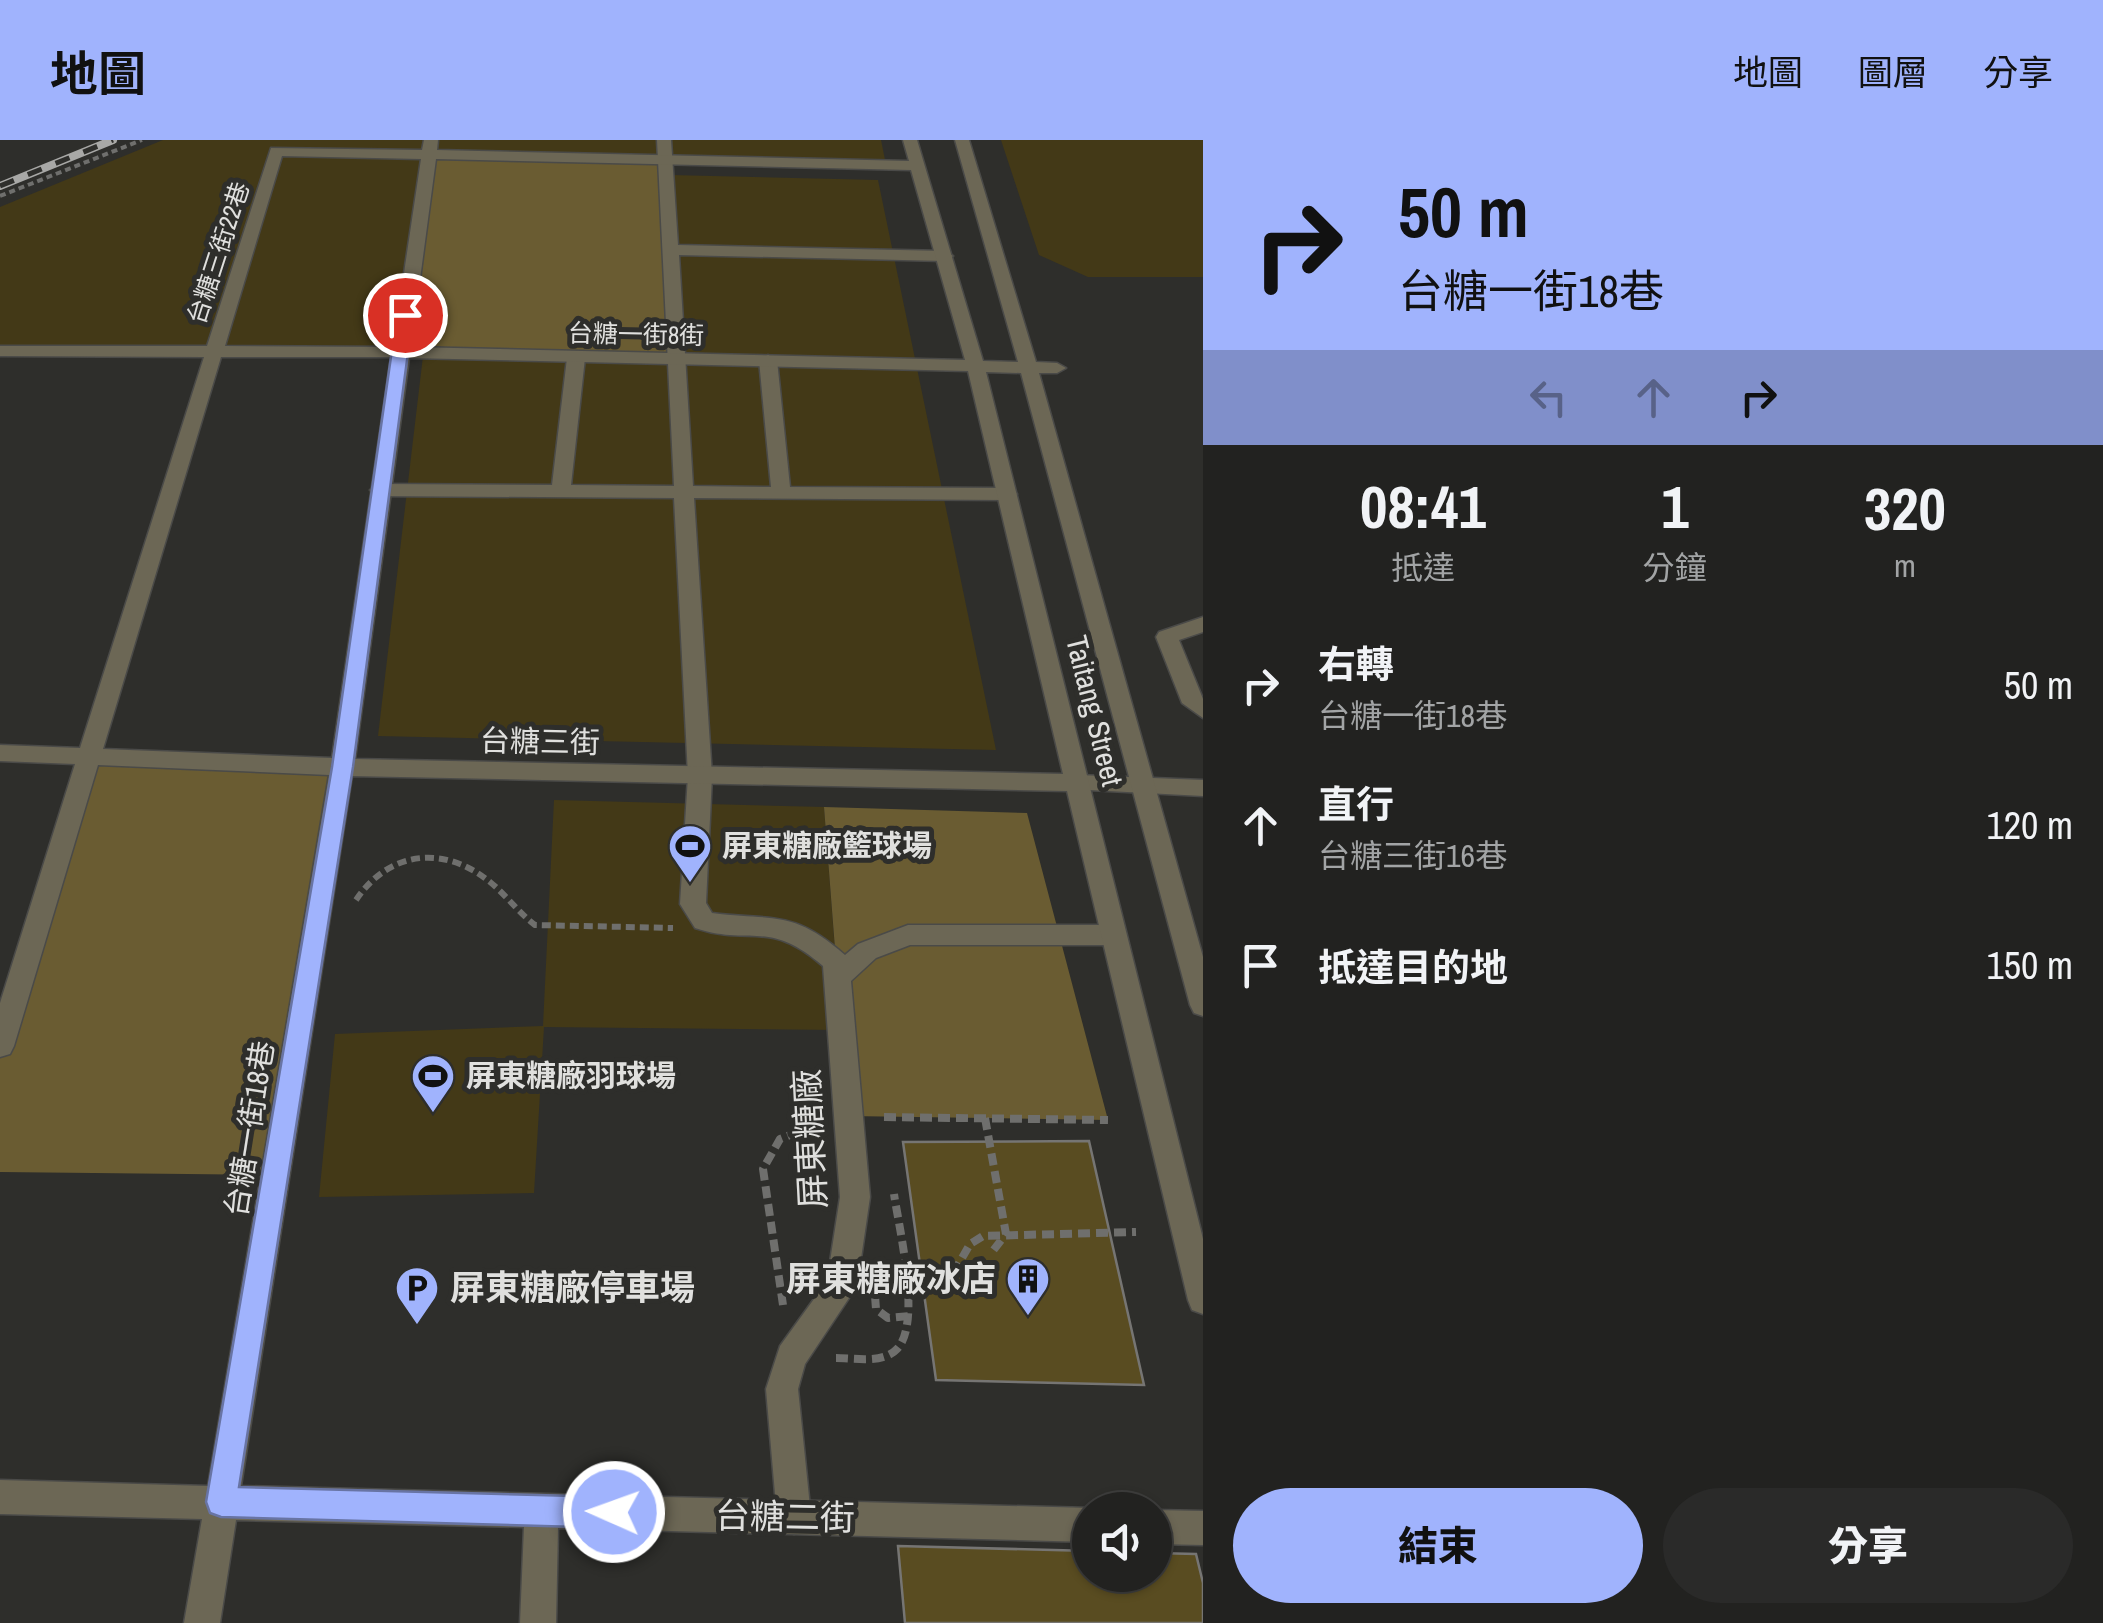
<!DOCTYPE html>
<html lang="zh-TW">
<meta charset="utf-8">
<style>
:root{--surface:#222220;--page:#2a2a29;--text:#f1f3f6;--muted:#a2a4a5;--line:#3f3f3e;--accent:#a0b3fd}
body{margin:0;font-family:"Archivo Narrow","Noto Sans TC",sans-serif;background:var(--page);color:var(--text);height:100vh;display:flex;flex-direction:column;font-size:38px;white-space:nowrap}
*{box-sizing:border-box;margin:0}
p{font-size:32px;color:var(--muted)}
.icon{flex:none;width:55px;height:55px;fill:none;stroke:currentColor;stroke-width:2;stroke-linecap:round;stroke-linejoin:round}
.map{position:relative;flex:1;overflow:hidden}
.sheet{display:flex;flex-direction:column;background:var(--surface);width:900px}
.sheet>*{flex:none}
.guide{background:#a0b3fd;color:#111;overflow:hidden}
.tools{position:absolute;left:1072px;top:1352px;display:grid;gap:20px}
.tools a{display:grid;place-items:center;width:100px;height:100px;border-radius:50%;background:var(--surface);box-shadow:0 2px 8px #0004,0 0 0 2px var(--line);font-size:50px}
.pin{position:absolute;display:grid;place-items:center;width:85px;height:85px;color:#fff;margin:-42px;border:5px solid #fff;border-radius:50%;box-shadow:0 2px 10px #0007}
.me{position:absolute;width:110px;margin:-55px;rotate:272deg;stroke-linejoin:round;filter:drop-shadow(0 0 8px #0008)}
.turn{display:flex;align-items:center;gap:35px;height:210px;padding:0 30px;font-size:45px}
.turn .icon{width:130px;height:130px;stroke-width:2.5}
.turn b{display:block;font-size:70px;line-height:85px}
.lanes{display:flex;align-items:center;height:95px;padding:0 30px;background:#0003;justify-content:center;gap:50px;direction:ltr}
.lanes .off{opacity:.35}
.eta{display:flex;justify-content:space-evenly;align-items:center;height:170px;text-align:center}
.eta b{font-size:60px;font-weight:800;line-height:70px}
.cta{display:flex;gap:20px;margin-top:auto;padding:20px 30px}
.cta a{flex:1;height:115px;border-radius:60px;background:var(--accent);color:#111;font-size:40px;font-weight:800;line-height:115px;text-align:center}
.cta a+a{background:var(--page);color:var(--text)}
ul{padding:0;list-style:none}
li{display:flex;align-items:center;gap:30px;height:140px;padding:0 30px}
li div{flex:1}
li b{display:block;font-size:38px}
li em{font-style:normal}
header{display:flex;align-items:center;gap:60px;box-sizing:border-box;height:140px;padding:0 50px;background:var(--accent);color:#111}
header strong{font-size:48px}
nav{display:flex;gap:55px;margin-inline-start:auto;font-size:35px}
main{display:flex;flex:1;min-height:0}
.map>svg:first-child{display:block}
.green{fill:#433917}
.forest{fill:#6a5c32}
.building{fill:#594c21;stroke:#767573;stroke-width:2.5}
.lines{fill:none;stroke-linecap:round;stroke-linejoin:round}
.service-casing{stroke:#4a4a48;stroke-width:3}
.minor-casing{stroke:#4a4a48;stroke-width:3}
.path-far2{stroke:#6f6f6d;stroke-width:4;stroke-dasharray:6 4;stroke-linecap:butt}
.path-far1{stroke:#6f6f6d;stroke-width:6;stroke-dasharray:9 5;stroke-linecap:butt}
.path{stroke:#6f6f6d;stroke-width:8;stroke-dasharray:12 6;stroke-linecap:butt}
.service{fill:#6c6755;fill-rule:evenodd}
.minor{fill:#6c6755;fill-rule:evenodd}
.rail-casing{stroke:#a8a8a6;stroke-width:8}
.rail{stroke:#2e2e2b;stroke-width:5;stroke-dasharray:15;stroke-linecap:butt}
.route{fill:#a0b3fd;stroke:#6874a4;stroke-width:2.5}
.labels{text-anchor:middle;stroke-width:10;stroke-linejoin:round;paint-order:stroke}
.far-street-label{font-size:25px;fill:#e0e0de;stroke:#2e2e2b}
.street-label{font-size:30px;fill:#e0e0de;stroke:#2e2e2b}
.poi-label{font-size:30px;font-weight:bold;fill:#e0e0de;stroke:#2e2e2b;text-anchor:start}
.near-street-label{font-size:35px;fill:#e0e0de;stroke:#2e2e2b}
.near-poi-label{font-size:35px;font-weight:bold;fill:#e0e0de;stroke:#2e2e2b;text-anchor:end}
</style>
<header>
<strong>地圖</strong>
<nav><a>地圖</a><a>圖層</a><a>分享</a></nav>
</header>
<main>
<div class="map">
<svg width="1203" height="1483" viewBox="0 0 1203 1483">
<rect width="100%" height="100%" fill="#2e2e2b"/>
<path class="green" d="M163 0H881L886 25 429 15 399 212 0 211V67Z
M1001 0H1203V137H1088L1039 115Z
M670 35 878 40 996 610 378 596 423 216Z
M554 660 824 667 841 890 544 887 534 1053 319 1057 335 894 543 886Z"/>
<path class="forest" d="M429 15 665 21 675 221 399 212Z
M90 614 342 627 275 1035 0 1032V906Z
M824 667 1027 673 1108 980 848 976Z"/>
<path class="building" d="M1089 1001 1144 1245 936 1240 903 1002Z
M898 1406 1090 1411V1435H1155V1413L1196 1414 1203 1443V1483H905Z"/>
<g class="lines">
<g class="service-casing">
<path id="service" d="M657 0H671L678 105 945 111 953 116 945 121 679 115 693 346 771 347 759 220 768 215 777 220 790 347 1007 348 1017 354 1007 360 694 358 712 636 706 763 712 773C774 781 793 769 845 815L858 804 908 785H1113L1122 788 1126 795 1122 802 1113 805H910L876 818 851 841 870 1057 857 1146 805 1224 798 1249 811 1377 806 1389 794 1394 782 1389 777 1377 766 1249 780 1206 827 1141 840 1057 823 826C767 778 753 807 695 788L680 764 688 636 674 358 380 356 370 350 380 344 552 345 567 218 576 213 585 218 571 345 674 346Z
M1078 635 1203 640V656L1070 649 1066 643 1070 637Z"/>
</g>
<g class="minor-casing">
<path id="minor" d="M424 0H438L437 10 909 21 903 0H917L983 221 1018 222 955 0H969L1036 222 1057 223 1066 228 1057 233H1039L1203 817V876L1194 873 1190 865 1021 233 986 232 1203 1099V1174L1192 1170 1188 1160 1067 651 352 636 241 1346 1090 1368 1095 1370H1090V1402L558 1388 556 1483H520L524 1387 236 1380 220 1483H184L202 1379 0 1374V1340L208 1346 329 635 98 625 14 906 10 914 0 917V863L75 624 0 621V605L80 608 204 217 0 216V206H207L271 8 422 10ZM282 16 421 19 393 207 225 206ZM436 19 911 30 965 220 411 207ZM221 217H391L332 618 103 609ZM409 218 968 231 1063 634 355 619Z
M1203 477V492L1179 500 1203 559V578L1182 563 1156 497 1159 492Z
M1155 1370 1203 1371V1405L1155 1404Z"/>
</g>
<path class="path-far2" d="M0 56 142 0"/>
<path class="path-far1" d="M356 760C389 711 443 704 490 742 506 755 518 772 535 785L673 788"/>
<path class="path" d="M884 977 1108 980
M985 978 1006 1094 992 1112
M881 1140 954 1132 970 1104 983 1096 1136 1092
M875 1156 876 1169 888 1178 909 1176
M783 1165 763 1029 780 999 813 986
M836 1218C854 1218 883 1224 897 1209 922 1183 899 1088 894 1054"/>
<use href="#service" class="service"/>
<use href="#minor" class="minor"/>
<g class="rail-casing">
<path id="rail" d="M0 46 113 0"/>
</g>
<use href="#rail" class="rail"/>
</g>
<path class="route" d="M405 170 413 175 353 627 239 1347 614 1357 625 1361 629 1372 625 1383 614 1388 221 1377 210 1373 206 1362 332 627 397 175Z"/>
<defs>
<g id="stadium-pin" transform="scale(2.25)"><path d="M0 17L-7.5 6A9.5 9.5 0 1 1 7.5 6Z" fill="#a0b3fd" stroke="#2e2e2b"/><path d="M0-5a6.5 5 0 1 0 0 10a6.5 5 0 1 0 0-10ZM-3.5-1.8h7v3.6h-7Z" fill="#111"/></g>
<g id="building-pin" transform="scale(2.25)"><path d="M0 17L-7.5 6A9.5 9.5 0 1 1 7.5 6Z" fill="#a0b3fd" stroke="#2e2e2b"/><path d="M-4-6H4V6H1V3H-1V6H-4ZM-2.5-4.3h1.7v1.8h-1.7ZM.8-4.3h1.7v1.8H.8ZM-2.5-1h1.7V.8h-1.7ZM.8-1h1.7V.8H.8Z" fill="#111"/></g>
<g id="parking-pin" transform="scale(2.25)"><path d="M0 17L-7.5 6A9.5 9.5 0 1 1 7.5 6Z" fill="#a0b3fd" stroke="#2e2e2b"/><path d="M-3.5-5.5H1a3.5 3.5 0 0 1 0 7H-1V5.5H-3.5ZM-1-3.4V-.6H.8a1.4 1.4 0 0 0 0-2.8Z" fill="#111"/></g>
</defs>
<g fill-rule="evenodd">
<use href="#stadium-pin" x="690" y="706"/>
<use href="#stadium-pin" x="433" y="936"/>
<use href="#building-pin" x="1028" y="1139"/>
<use href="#parking-pin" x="417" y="1148"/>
</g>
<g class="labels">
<g class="far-street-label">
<text transform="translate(218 113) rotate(-72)" y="9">台糖三街22巷</text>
<text transform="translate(636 194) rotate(1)" y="9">台糖一街8街</text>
</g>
<g class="street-label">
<text transform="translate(1094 571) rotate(76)" y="10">Taitang Street</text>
<text transform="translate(540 602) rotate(1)" y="10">台糖三街</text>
<text transform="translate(250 989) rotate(-81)" y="10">台糖一街18巷</text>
</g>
<g class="poi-label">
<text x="722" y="716">屏東糖廠籃球場</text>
<text x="466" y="946">屏東糖廠羽球場</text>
</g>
<g class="near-street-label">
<text transform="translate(810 999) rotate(-93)" y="12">屏東糖廠</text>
<text transform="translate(785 1377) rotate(1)" y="12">台糖二街</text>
</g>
<g class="near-poi-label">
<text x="996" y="1151">屏東糖廠冰店</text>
<text x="450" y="1160" text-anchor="start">屏東糖廠停車場</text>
</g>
</g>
</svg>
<div class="tools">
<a><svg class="icon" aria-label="sound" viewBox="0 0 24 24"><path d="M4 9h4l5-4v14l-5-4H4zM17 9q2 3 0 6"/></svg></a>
</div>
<div class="pin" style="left:405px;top:175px;background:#d93025"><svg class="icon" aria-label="arrive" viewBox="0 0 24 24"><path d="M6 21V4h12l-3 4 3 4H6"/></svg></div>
<svg class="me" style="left:614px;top:1372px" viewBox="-20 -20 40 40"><circle r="17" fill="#a0b3fd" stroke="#fff" stroke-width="3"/><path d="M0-11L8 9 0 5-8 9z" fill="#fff"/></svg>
</div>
<section class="sheet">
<div class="guide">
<div class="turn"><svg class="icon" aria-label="right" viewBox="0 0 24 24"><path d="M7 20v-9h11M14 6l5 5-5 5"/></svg><div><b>50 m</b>台糖一街18巷</div></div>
<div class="lanes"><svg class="icon off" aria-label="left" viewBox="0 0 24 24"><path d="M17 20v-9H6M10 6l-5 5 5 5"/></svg><svg class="icon off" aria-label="ahead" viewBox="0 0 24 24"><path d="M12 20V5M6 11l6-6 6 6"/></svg><svg class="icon" aria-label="right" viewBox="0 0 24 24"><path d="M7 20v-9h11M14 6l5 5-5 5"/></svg></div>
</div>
<div class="eta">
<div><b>08:41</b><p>抵達</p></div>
<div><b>1</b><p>分鐘</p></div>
<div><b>320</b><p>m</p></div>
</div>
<ul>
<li><svg class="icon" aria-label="right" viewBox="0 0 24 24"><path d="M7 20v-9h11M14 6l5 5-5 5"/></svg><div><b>右轉</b><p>台糖一街18巷</p></div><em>50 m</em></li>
<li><svg class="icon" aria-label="ahead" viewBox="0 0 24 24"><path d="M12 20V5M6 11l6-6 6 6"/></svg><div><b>直行</b><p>台糖三街16巷</p></div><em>120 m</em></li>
<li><svg class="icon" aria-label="arrive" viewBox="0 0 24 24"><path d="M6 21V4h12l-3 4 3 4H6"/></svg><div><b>抵達目的地</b></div><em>150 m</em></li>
</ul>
<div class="cta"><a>結束</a><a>分享</a></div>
</section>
</main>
